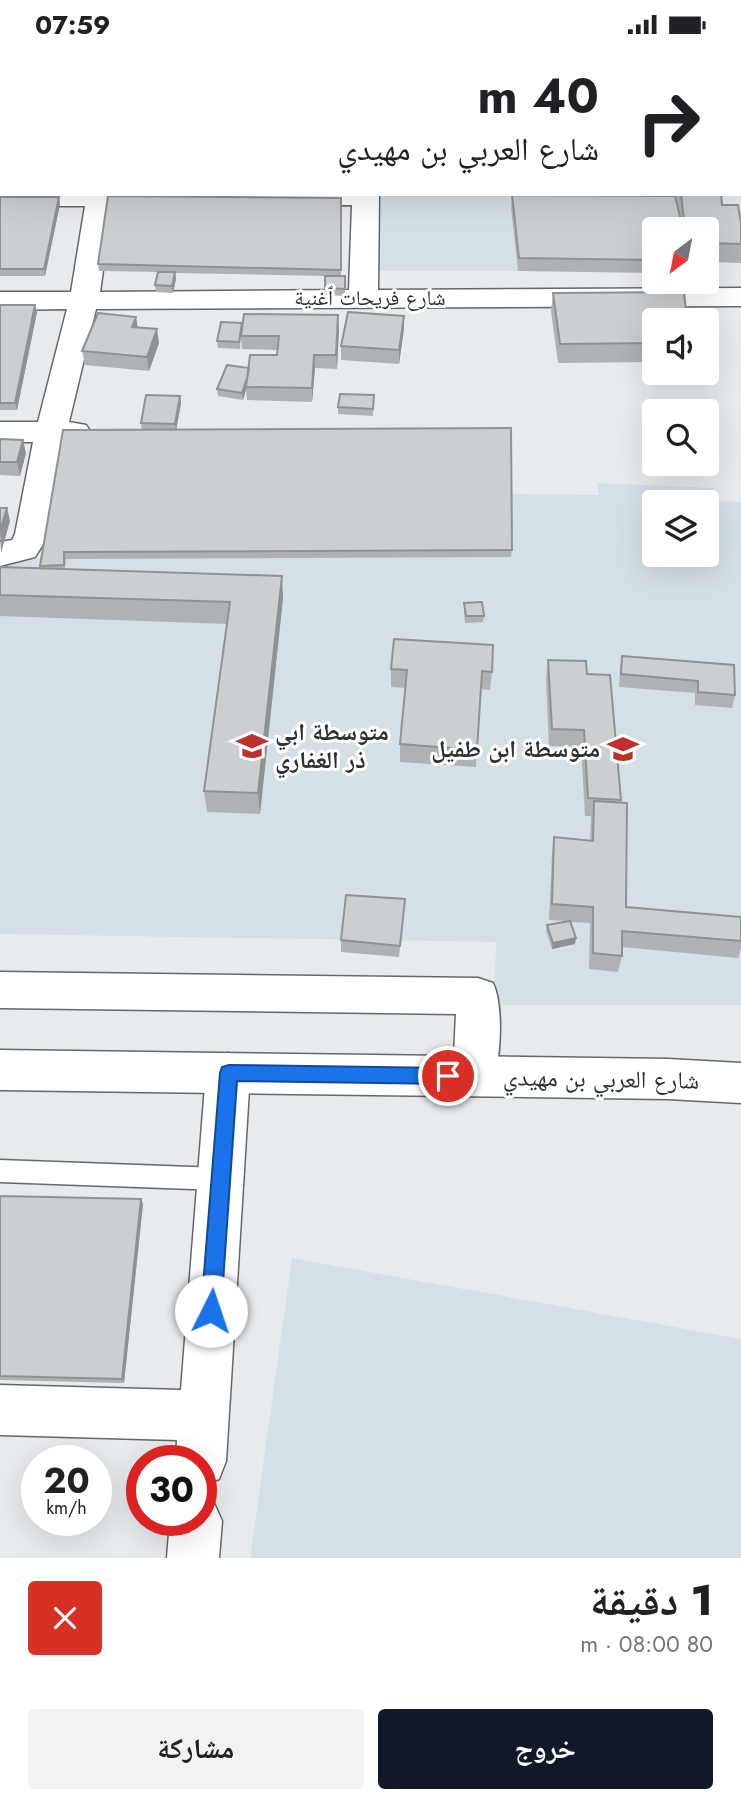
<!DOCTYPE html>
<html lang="ar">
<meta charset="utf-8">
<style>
:root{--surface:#fff;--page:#f2f2f2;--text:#202124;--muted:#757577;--accent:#111827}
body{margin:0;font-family:Jost,"Noto Naskh Arabic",sans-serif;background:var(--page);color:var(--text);direction:rtl;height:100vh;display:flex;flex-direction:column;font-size:26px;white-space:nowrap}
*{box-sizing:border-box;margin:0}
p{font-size:23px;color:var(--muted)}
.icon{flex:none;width:38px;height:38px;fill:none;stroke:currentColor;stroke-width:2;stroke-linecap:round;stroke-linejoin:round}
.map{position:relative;height:1509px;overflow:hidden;direction:ltr}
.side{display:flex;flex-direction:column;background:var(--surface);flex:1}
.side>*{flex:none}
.top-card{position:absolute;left:0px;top:0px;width:742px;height:147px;box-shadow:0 7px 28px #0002;direction:rtl;background:#fff;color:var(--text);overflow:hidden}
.needle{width:46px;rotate:212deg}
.fabs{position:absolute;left:642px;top:168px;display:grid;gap:14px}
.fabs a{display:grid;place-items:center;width:77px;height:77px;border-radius:7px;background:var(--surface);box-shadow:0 7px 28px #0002;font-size:35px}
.speed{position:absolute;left:21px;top:1396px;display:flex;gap:14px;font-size:35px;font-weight:700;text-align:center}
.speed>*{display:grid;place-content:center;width:91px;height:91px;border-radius:50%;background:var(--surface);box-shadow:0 7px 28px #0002;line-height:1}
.speed small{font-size:18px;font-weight:400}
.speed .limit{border:10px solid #d22;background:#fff;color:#111}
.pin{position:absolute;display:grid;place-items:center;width:60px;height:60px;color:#fff;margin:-30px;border:4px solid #fff;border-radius:50%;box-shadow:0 2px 7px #0007}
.me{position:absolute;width:77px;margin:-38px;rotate:4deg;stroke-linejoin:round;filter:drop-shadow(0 0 5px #0008)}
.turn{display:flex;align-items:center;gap:24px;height:147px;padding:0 28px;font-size:32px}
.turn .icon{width:91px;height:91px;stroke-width:2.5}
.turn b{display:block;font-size:49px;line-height:60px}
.round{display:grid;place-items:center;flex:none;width:74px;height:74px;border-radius:7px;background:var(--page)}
.headline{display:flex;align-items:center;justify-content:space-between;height:119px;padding:0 28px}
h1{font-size:42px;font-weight:800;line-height:52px}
.button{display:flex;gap:14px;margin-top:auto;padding:14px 28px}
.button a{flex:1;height:80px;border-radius:7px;background:var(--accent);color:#fff;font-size:28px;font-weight:800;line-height:80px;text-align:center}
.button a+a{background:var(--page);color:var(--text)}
.status{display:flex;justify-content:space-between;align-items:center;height:49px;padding:0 35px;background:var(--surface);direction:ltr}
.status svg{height:19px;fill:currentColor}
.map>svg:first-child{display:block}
.built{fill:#d5e0e6;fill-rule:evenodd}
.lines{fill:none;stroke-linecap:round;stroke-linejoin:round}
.lane-casing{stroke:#656769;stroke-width:3}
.street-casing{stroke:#656769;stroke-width:3}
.secondary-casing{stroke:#656769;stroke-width:3}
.lane{fill:#fff;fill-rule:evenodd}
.street{fill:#fff;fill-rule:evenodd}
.secondary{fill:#fff;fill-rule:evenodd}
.wall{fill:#afb2b4}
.shaded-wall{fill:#8f9192}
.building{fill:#cccfd1;stroke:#8f9192;stroke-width:2}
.route{fill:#1a73e8;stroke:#114b97;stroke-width:2}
.labels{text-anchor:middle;stroke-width:6;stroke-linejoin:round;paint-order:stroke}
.far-street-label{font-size:21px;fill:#2e3030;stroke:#fff}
.poi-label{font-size:24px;font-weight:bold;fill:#2e3030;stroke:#fff;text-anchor:start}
.street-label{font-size:24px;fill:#2e3030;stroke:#fff}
</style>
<div class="status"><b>07:59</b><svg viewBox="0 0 49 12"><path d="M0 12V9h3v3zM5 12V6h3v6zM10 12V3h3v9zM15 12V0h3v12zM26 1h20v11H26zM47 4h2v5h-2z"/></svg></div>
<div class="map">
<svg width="741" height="1509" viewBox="0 0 741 1509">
<rect width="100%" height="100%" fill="#e8ebed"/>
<path class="built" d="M371 0H741V102L740 2Z
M372 145H510L518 222H373Z
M597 434 713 439 719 452 741 453V956H494L496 893 0 885V510L511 508V445L599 446ZM654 453H707V506H654Z
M292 1209 741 1290V1509H250Z"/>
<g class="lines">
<g class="lane-casing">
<path id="lane" d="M0 1111 220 1119 228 1122 231 1130 228 1138 220 1141 0 1133Z"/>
</g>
<g class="street-casing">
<path id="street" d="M112 0H136V2H112Z
M262 0H286V2H262Z
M0 141 2 145H379L378 241 741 239V257L96 260 69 373 86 376 91 383 86 390 65 393 49 486 35 508 0 517V493L12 491 15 485 33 393H0V373H38L67 260 0 261V243H71L85 157H0ZM352 156 349 241 100 243 112 157Z
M0 923 478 929 493 934C504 957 501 1018 490 1041L475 1047 460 1041 453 1027 456 965 0 959Z
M228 1004 243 1010 250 1024 226 1412 219 1430 201 1437V1412H176L177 1391 0 1386V1336L181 1341 206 1024 213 1010Z
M201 1448 214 1454 222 1472 219 1509H167L170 1472H201Z"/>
</g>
<g class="secondary-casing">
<path id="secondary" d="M0 1001 668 1010 741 1014V1054L668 1050 0 1041Z"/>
</g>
<use href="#lane" class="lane"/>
<use href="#street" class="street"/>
<use href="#secondary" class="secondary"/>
</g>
<path class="wall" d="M675 145H721L722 156 741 174V214L707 213V180H654V224L518 222 511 159 512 146 676 150Z
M0 148 60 155 45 227H0Z
M341 149V227H345V247L325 246V227L175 224 176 230 173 244 156 243 155 236 158 223 99 222 98 215Z
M553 244 654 271V313L558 314 551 262Z
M0 256H35L37 263 17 361H0Z
M404 267V280L399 315 341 311V297Z
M136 268 137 278 159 294 149 322 85 316 82 302Z
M221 273 339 280 337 320 315 319 312 353 247 351 246 339 243 351 218 347 217 340 249 319 277 306 278 301 242 300 241 289 240 300 218 299 217 292Z
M374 346 373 367 338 365V358Z
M180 347 181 354 176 381 512 501 511 508 66 510 65 520 283 549 260 765 207 763 204 742 227 575 0 567V518L40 519V517L142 381 141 374Z
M0 390 26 404 20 427 0 426Z
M464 554 484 567 483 573 465 574 464 561Z
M622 607 734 616 735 646 732 659 695 656V644L619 638 620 619Z
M548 611 621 751 626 858 741 868V899L738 909 622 898V907L618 923 589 920 590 874 571 873 575 895 552 900 546 882 547 876 567 872 549 871 552 805 554 788 590 791 591 767H585L581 698 549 697 546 629Z
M391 620 492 623 490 641 481 640 476 718 400 713V695L406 639 391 638Z
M404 862 399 908 341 903V891Z
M0 1147 141 1150 143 1155 124 1334 0 1331Z"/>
<path class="shaded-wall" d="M59 148 60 155 45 227 44 220Z
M175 223 176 230 173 244 172 237Z
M35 256 37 263 17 361 15 354Z
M338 266 339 280 337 320 336 306Z
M404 267V280L399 315V301Z
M136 268 138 281 132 278Z
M157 280 159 294 149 322 147 308Z
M314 306 315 319 312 353V339Z
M250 320V327L243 351 242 344Z
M180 347 181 354 176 382 175 375Z
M23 391 26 404 20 427 17 413Z
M7 459 10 472 1 504 0 482Z
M282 527 283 549 260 765 258 744Z
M576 889 575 895 552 900 553 894Z
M141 1150 143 1155 124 1334 122 1330Z"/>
<path class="building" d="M5 0H106V2H5Z
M129 0H256V2H129Z
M278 0H367V2H278Z
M669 0H696V2H669Z
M2 17V44H0V26Z
M0 56H2V128H0Z
M681 145H721L722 156H738L741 174V195L707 194V180H685Z
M512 146 675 147 683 180H654V211L519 209Z
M108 147 341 149V221L98 215Z
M0 148H59L44 220H0Z
M158 223H175L172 237 155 236Z
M325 227H345V240L325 239Z
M684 243 687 271H654V294L560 295 553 244Z
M0 256H35L15 354H0Z
M348 263 404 267 399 301 341 297Z
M98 264 136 268 132 278 157 280 147 308 82 302Z
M244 265 338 266 336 306H314L312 339 246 338 250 306H277L279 287H241Z
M221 273 242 274 239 293 217 292Z
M227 316 249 319 248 326 242 344 217 340Z
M340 345 374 346 373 360 338 358Z
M146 346 180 347 175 375 141 374Z
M511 379 512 501 64 503V516L40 517 63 381Z
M0 390 23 391 17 413H0Z
M0 459H7L0 482Z
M0 518 282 527 258 744 204 742 230 553 0 546Z
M482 553 484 567H466L464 554Z
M394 590 493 596 492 623 482 622 477 701 400 695 407 621 391 620Z
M622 607 734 616 735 646 698 643V632L621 625Z
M548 611 586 612 587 625 610 626 621 751 588 749 584 681 552 680Z
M594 752 627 754 626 858 741 868V892L622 882V907L593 904V858L552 855 554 788 593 792Z
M346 846 405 850 400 897 341 891Z
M570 872 576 889 553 894 547 876Z
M0 1147 141 1150 122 1330 0 1327Z"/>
<path class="route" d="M229 1016 448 1019 454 1021 457 1027 454 1033 448 1035 237 1032 221 1262 218 1269 211 1271 204 1269 201 1262 220 1024 222 1018Z"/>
<defs>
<g id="school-bare" transform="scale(2.415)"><path d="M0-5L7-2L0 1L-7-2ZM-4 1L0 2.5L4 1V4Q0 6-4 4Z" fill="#be302c" stroke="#fff" stroke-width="2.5" paint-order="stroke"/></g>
</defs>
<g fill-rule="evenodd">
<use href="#school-bare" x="252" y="697"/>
<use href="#school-bare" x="623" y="700"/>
</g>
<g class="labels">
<g class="far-street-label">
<text x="370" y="256">شارع فريحات ٱغنية</text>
</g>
<g class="poi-label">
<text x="275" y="691">متوسطة ابي<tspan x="275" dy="28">ذر الغفاري</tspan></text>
<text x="600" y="708" text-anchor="end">متوسطة ابن طفيل</text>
</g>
<g class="street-label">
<text transform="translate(601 1030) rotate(1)" y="8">شارع العربي بن مهيدي</text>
</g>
</g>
</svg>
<div class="fabs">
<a><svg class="needle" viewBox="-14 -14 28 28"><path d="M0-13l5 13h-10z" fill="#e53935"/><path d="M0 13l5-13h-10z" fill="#757577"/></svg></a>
<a><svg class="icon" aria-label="sound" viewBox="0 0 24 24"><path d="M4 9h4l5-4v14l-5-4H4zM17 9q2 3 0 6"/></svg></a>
<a><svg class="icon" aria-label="search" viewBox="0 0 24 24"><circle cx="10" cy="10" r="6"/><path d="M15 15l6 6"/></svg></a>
<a><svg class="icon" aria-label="layers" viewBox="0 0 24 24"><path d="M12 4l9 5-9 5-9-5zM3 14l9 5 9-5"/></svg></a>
</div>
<div class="speed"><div>20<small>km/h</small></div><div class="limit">30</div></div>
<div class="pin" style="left:448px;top:1027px;background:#d93025"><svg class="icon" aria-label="arrive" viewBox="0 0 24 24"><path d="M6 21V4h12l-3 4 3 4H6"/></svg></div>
<svg class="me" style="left:211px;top:1262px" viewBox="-20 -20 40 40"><circle r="19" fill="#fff"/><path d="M0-13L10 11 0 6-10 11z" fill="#1a73e8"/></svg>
<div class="top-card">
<div class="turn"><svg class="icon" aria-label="right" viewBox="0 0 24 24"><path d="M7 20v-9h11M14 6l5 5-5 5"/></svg><div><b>40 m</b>شارع العربي بن مهيدي</div></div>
</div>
</div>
<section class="side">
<div class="headline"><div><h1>1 دقيقة</h1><p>80 m · 08:00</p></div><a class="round" style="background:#d93025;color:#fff"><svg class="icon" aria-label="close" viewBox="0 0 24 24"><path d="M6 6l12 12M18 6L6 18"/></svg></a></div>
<div class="button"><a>خروج</a><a>مشاركة</a></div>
</section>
